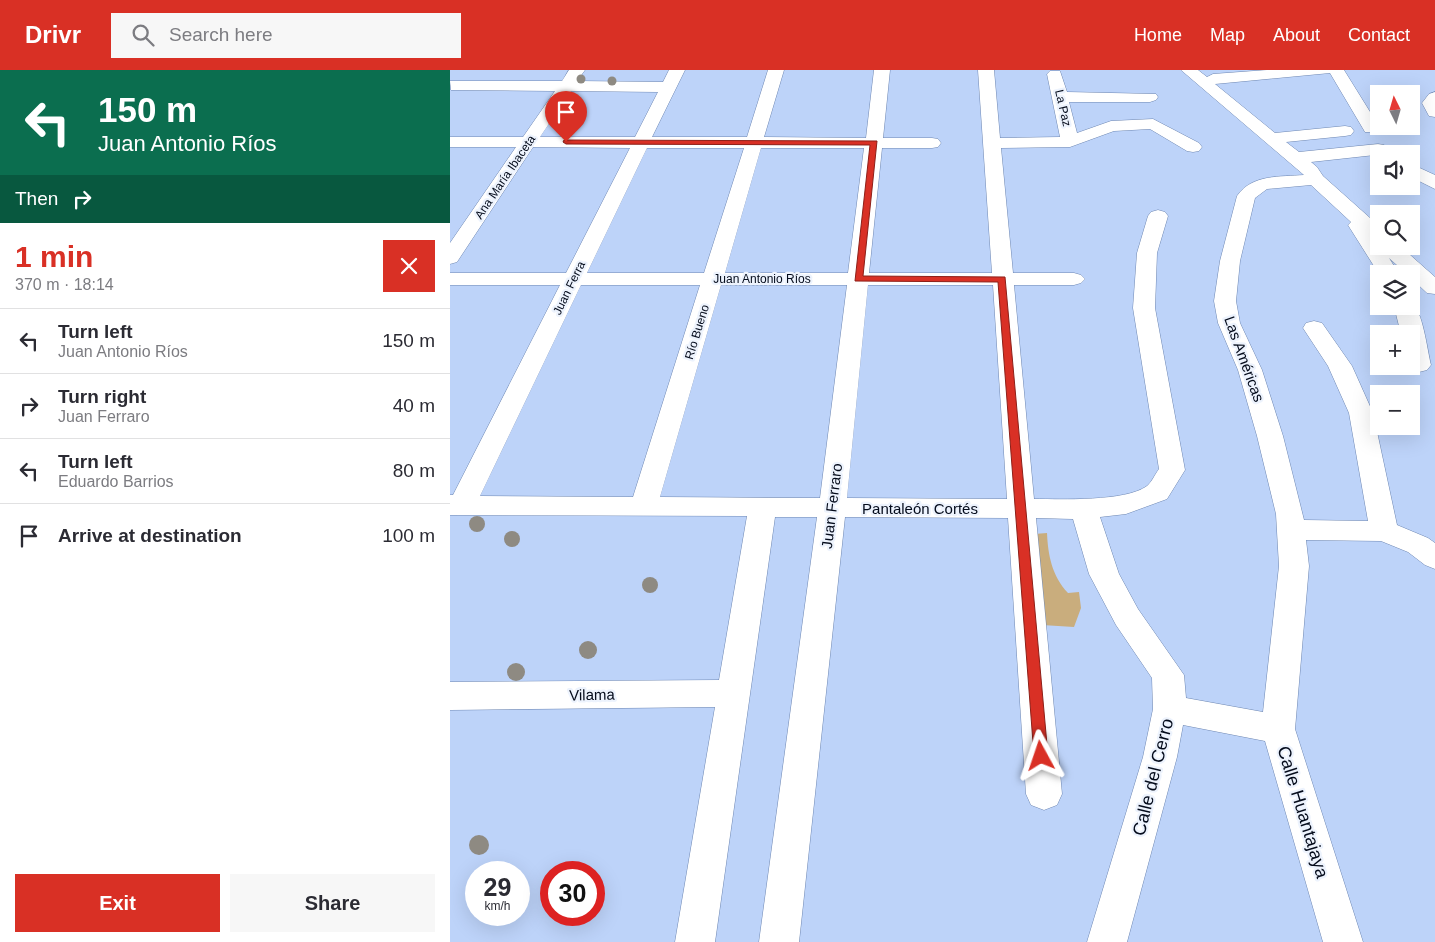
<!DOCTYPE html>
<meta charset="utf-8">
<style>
:root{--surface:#fff;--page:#f7f7f7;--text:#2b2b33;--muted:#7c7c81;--line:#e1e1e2;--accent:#d93025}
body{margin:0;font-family:Helvetica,sans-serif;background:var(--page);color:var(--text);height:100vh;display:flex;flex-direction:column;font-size:19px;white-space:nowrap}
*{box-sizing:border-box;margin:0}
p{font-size:16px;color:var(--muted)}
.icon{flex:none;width:28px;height:28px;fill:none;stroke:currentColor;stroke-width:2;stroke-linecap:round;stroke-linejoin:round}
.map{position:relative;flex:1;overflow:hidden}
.sheet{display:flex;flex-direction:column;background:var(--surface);width:450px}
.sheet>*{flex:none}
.guide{background:#0b6e4f;color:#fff;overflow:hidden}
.needle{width:32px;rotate:355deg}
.buttons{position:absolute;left:920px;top:15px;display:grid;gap:10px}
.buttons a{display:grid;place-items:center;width:50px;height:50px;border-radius:0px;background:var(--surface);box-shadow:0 5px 20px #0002;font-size:25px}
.speed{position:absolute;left:15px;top:791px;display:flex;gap:10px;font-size:25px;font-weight:700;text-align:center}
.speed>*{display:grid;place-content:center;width:65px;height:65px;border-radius:50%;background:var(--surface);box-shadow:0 5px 20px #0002;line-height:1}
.speed small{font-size:12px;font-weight:400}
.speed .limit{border:8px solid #d22;background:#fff;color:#111}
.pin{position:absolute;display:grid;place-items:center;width:42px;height:42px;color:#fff;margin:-51px -21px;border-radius:50% 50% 50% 0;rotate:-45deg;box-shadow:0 0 5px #0007}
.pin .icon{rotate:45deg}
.me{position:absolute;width:55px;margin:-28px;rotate:355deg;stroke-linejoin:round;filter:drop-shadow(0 0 4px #0008)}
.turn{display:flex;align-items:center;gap:18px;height:105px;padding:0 15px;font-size:22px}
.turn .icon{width:65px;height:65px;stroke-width:2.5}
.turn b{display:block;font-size:35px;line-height:42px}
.then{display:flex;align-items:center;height:48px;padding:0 15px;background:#0003;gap:10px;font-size:19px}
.round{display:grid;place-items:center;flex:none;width:52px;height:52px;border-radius:0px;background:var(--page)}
.head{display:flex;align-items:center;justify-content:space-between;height:85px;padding:0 15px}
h1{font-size:30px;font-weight:700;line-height:38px;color:var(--accent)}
.action{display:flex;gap:10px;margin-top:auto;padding:10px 15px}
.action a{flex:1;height:58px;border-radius:0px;background:var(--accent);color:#fff;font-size:20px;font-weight:700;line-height:58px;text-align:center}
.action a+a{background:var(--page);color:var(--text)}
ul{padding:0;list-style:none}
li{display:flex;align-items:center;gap:15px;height:65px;padding:0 15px;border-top:1px solid var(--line)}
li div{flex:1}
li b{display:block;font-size:19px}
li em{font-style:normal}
header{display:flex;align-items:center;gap:30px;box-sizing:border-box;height:70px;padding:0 25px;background:var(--accent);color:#fff}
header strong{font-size:24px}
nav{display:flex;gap:28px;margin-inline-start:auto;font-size:18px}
.search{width:350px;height:45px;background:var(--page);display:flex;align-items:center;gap:12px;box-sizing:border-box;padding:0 18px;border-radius:0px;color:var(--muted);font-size:19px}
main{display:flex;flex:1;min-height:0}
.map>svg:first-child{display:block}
.green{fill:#c9ad7d}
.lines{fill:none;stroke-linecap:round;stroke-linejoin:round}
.minor-casing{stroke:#6e87b2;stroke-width:1}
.minor{fill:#fff;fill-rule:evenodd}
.tree{fill:#8e8a82}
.route{fill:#d93025;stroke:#8d1f18}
.labels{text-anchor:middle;stroke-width:4.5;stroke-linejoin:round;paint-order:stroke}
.far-street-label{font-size:12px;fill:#040b1b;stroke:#edf3fd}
.street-label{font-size:15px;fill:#040b1b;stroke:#edf3fd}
.near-street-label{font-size:18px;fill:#040b1b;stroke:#edf3fd}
</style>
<header>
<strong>Drivr</strong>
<div class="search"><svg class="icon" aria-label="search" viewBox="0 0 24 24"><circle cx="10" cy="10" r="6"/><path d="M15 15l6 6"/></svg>Search here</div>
<nav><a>Home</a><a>Map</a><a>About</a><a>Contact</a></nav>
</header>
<main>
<section class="sheet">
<div class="guide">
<div class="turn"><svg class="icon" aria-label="left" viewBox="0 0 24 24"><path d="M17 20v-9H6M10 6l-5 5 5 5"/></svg><div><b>150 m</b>Juan Antonio Ríos</div></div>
<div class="then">Then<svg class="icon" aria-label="right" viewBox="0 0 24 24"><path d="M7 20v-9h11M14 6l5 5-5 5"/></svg></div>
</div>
<div class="head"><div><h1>1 min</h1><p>370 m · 18:14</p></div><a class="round" style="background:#d93025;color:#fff"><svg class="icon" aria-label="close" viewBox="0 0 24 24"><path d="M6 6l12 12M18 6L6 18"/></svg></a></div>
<ul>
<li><svg class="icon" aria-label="left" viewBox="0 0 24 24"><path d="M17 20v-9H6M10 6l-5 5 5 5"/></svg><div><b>Turn left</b><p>Juan Antonio Ríos</p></div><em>150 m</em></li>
<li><svg class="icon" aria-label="right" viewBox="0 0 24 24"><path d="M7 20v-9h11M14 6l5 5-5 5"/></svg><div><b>Turn right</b><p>Juan Ferraro</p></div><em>40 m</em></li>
<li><svg class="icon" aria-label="left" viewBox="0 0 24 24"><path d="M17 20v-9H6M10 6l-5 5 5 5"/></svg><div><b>Turn left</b><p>Eduardo Barrios</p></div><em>80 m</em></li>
<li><svg class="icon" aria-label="arrive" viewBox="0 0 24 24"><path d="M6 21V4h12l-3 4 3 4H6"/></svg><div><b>Arrive at destination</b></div><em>100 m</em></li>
</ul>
<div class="action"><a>Exit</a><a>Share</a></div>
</section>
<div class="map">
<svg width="985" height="872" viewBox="0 0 985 872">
<rect width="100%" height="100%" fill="#bdd3f9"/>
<path class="green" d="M597 463C598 485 602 506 618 523L629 522 631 538 624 557 592 555 584 464Z"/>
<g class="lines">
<g class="minor-casing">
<path id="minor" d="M119 0H135L127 11 213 12 219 0H235L202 67H297L318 0H334L314 67 416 68 424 0H440L433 68H482L488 69 491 73 488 77 482 78H432L419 203H542L528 0H544L550 68 610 67 597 4 600 1H610L617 22 706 24 708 27 706 30 700 32H619L627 63 661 51 703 49 749 73 752 77 749 81 743 82 737 81 700 59 664 61 620 77 551 78 563 203H624L631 205 635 209 631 213 624 215H564L584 429C611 429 675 432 697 416 702 412 705 404 709 399L683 238 687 183 698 146 701 142 708 140 715 142 718 146 707 183 705 238 735 400 717 429 676 444 650 447 669 504 688 539 734 605 736 628 813 642 829 496 826 444 807 366 788 300 768 253 764 231 770 191 787 126C802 104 830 107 854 105L731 0H748L757 7 763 4 817 0H894L930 58 927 62H915L880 3 765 14 825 63 895 56 901 57 904 61 901 65 895 66 836 72 849 82 928 74 934 75 945 84H929V87L925 85 861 92 867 97 873 106 929 156V176H950L985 207V224L977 223 961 208V204H957L939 188 949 204H929L898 155 901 152 861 115 817 119 805 128 790 191 786 231 790 253 812 300 833 366 854 450 918 451 899 343 878 296 853 258 856 253 864 251 872 253 902 296 923 343 947 455 978 468 985 473V499L975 495 958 482 931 471 856 470 859 496 845 659 913 872H873L815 671 733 655 727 687 677 872H637L693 687 703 639 702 608 666 555 639 504 623 449 586 448 612 724 607 735 594 740 581 735 576 724 558 448 395 447 349 872H309L367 447H325L265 872H225L265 637 0 640V612L269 610 297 446 0 445V425H3L110 215H0V203H116L180 78 83 77 7 192 0 194V173L66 77H0V67H73L105 21 1 20 0 11H112ZM121 21 208 22 185 67H90ZM197 78H294L254 203H137ZM311 78H414L398 203H275ZM131 215H250L183 427 30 426ZM271 215H397L370 428 210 427ZM418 215H543L557 429 397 428Z
M985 22V47L979 46 972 33 979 24Z
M961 94 985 105V119L961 107Z
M961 231C973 241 977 279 981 295L977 300 969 302 961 300 958 296H961V264H951L944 236H961Z"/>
</g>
<use href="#minor" class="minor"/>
</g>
<g class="tree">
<circle cx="131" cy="9" r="4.5"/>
<circle cx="162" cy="11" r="4.5"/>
<circle cx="27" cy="454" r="8"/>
<circle cx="62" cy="469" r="8"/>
<circle cx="200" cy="515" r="8"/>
<circle cx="138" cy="580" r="9"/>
<circle cx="66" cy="602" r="9"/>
<circle cx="29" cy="775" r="10"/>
</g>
<path class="route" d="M114 70 427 71 413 206 555 207 598 686 596 691 591 693 586 691 584 686 548 212 405 211 420 75 116 74 113 72Z"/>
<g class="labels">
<g class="far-street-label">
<text transform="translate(613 38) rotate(77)" y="4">La Paz</text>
<text transform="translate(55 107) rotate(-56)" y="4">Ana María Ibaceta</text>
<text x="312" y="213">Juan Antonio Ríos</text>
<text transform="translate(119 218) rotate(-64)" y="4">Juan Ferra</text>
<text transform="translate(247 262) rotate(-73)" y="4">Río Bueno</text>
</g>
<g class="street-label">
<text transform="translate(794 289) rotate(70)" y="5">Las Américas</text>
<text transform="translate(382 436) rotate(-83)" y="5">Juan Ferraro</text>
<text x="470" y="444">Pantaleón Cortés</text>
<text transform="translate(142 625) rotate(-1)" y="5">Vilama</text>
</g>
<g class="near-street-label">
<text transform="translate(703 707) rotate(-76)" y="6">Calle del Cerro</text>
<text transform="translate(853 742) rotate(73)" y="6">Calle Huantajaya</text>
</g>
</g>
</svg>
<div class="buttons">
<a><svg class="needle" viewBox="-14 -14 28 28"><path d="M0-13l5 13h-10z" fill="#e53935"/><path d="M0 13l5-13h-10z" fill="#7c7c81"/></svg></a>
<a><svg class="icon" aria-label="sound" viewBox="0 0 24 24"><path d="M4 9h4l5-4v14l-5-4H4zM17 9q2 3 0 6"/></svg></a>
<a><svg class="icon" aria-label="search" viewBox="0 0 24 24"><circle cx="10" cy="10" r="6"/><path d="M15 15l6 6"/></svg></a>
<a><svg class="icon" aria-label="layers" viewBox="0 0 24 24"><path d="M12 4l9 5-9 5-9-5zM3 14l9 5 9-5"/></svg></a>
<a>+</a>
<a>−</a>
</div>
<div class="speed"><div>29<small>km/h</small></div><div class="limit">30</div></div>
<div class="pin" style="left:116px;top:72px;background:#d93025"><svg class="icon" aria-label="arrive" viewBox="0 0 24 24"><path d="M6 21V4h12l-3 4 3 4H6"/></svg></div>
<svg class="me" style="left:591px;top:686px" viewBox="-20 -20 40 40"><path d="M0-17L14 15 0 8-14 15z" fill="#d93025" stroke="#fff" stroke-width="4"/></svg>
</div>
</main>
